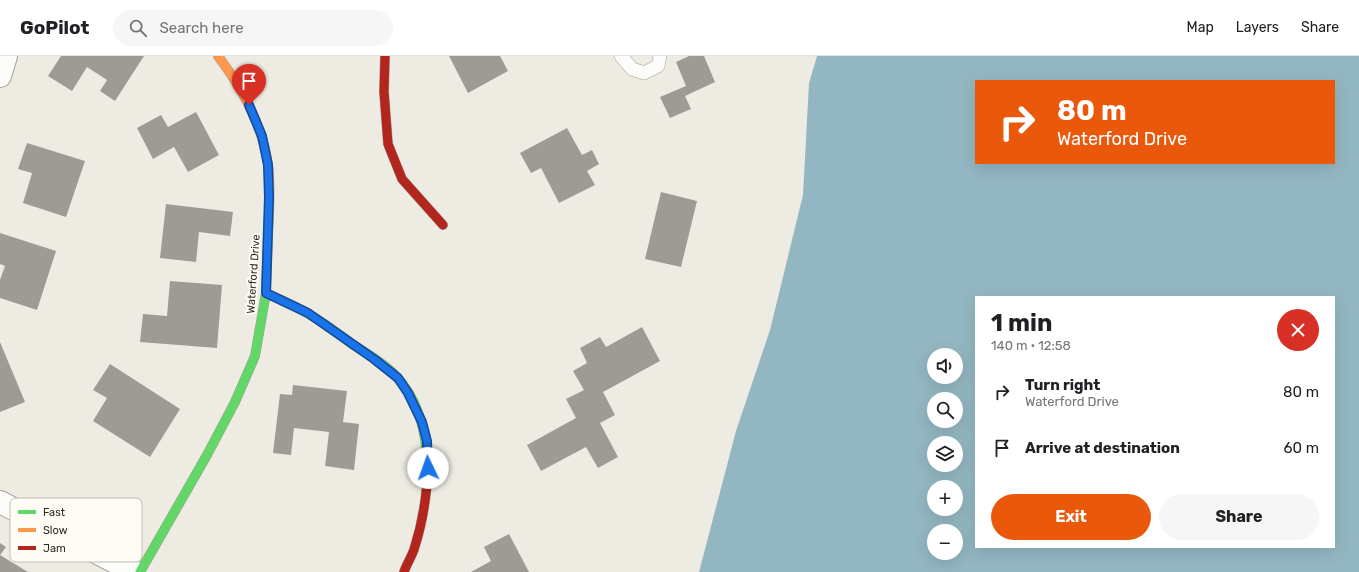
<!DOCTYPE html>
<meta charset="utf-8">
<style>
:root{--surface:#fff;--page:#f6f6f6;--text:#202124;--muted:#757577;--line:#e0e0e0;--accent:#ea580c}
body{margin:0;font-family:Rubik,sans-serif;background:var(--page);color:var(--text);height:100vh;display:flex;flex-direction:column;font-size:15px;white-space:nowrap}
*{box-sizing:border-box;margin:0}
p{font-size:13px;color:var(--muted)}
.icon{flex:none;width:22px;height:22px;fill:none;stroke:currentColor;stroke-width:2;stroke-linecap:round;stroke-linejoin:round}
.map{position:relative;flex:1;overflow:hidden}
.side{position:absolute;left:975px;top:240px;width:360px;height:252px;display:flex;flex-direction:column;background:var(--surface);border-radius:0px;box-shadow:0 4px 16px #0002}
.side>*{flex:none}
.top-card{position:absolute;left:975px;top:24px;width:360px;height:84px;border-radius:0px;box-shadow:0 4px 16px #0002;background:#ea580c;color:#fff;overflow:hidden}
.buttons{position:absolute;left:927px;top:292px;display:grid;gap:8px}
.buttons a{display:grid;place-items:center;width:36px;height:36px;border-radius:50%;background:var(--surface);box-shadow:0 4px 16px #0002;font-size:20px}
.pin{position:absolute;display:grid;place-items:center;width:34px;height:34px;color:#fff;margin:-41px -17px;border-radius:50% 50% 50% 0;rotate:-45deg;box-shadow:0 0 4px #0007}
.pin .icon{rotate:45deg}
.me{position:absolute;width:44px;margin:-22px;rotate:357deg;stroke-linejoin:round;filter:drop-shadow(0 0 3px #0008)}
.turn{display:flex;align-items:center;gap:14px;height:84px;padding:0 16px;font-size:18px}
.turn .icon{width:52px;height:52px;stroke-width:2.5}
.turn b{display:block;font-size:28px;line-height:34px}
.round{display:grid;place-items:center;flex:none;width:42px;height:42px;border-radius:21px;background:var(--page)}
.summary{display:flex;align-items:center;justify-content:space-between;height:68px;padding:0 16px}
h1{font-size:24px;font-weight:700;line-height:30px}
.action{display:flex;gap:8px;margin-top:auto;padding:8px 16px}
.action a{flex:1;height:46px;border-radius:24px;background:var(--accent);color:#fff;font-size:16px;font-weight:700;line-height:46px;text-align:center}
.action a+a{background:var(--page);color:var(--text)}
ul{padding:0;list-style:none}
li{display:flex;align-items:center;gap:12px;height:56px;padding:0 16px}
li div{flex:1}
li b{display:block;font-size:15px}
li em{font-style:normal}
header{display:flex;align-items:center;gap:24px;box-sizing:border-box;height:56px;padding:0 20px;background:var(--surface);border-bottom:1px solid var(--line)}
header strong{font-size:19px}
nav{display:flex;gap:22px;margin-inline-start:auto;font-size:14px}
.search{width:280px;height:36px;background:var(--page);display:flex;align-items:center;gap:10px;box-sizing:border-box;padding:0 14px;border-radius:22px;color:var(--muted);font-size:15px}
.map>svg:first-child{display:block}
.water{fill:#93b7c2;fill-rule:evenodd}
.building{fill:#9d9c94}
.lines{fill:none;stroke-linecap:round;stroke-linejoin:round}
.lane-casing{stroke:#a19f98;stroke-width:14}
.street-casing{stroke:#a19f98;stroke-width:24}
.fast-casing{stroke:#a19f98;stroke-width:10}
.slow-casing{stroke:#a19f98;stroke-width:10}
.jam-casing{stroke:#a19f98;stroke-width:10}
.lane{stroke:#fcfcfb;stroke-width:13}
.street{stroke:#fcfcfb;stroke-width:22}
.fast{stroke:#63d668;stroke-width:9}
.slow{stroke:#ff974d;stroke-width:9}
.jam{stroke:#b3261e;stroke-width:9}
.route-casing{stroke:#114b97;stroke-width:10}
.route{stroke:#1a73e8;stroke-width:7}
.labels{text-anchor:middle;stroke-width:4;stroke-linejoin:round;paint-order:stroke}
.street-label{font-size:11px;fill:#2c2a23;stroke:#fefcf4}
.key{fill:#fefcf4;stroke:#bfbdb5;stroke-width:1}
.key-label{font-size:11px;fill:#2c2a23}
</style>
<header>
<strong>GoPilot</strong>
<div class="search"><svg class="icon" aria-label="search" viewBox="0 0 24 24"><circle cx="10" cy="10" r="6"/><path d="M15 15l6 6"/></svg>Search here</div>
<nav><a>Map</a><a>Layers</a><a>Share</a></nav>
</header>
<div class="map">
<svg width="1359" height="516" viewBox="0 0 1359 516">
<rect width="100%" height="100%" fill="#eeece2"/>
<path class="water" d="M817 0H1359V516H699L736 375 770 274 803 139 809 27ZM976 25H1334V107H976ZM976 241H1334V491H976ZM934 299H956V321H934ZM934 343H956V365H934ZM934 387H956V409H934ZM934 431H956V453H934ZM934 475H956V497H934Z"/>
<path class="building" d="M61 0H144L115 45 100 35 107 24 87 11 72 35 48 20Z
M449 0H500L508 15 468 37Z
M689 0H704L715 26 685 40 691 53 670 62 660 41 686 30 676 6Z
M196 56 219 99 188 116 174 91 153 103 137 72 161 59 168 71Z
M567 72 582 99 592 94 599 108 587 115 595 129 559 147 541 112 531 117 520 97Z
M27 87 85 105 66 161 23 147 32 117 18 113Z
M661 136 697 145 681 211 645 203Z
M166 148 233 156 230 180 199 176 196 206 160 202Z
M0 177 56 195 37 254 0 242V224L5 210 0 208Z
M170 225 222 229 217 292 140 286 143 258 167 260Z
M642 271 660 305 603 336 615 359 600 367 618 401 598 412 586 391 541 415 527 389 576 362 566 343 584 334 573 315 587 307 580 292 600 281 606 291Z
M0 286 25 346 0 356Z
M110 308 180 353 150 401 93 365 107 342 93 334Z
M293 329 347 335 343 366 359 368 354 414 325 410 329 376 294 372 291 399 273 397 280 338 292 339Z
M509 478 529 516H471L491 505 484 491Z
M0 487 6 491 0 499 28 516H0Z"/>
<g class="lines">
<g class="lane-casing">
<path id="lane" d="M621 0 632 13 644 17 658 10 660 0"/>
</g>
<g class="street-casing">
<path id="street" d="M0 20 6 0
M0 446 134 516"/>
</g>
<g class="fast-casing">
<path id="fast" d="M266 237C280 244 294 249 307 257 323 266 338 277 352 288 366 297 382 306 394 318 419 343 426 376 428 410
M140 516 207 399 235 346 255 300 266 237 268 180"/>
</g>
<g class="slow-casing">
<path id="slow" d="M218 0C242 32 262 68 268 108 271 132 269 156 268 180"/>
</g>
<g class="jam-casing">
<path id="jam" d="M385 0 384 36 388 88 402 123 443 169
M404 516C407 507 413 499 415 490 423 465 427 437 428 410"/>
</g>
<use href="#lane" class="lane"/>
<use href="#street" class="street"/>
<use href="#fast" class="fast"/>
<use href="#slow" class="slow"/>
<use href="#jam" class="jam"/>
</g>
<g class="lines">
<g class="route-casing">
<path id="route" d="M249 49 262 80 268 109 269 141 266 237 308 257 374 303 398 322 408 337 422 366 427 385 428 412"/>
</g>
<use href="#route" class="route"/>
</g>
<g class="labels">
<g class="street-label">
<text transform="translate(253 218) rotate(-86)" y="4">Waterford Drive</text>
</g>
</g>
<rect x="10" y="442" width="132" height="64" rx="6" class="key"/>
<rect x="18" y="454" width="18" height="4" fill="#63d668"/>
<rect x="18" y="472" width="18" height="4" fill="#ff974d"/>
<rect x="18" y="490" width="18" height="4" fill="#b3261e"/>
<g class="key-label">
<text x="43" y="460">Fast</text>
<text x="43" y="478">Slow</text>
<text x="43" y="496">Jam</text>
</g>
</svg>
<div class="buttons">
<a><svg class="icon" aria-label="sound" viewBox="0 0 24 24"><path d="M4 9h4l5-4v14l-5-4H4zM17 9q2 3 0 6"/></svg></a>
<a><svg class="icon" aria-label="search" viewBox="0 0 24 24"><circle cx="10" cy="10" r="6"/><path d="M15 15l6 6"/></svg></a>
<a><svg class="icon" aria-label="layers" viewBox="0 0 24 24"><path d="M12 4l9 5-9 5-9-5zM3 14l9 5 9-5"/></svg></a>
<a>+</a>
<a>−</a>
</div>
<div class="pin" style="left:249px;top:49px;background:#d93025"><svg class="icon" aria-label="arrive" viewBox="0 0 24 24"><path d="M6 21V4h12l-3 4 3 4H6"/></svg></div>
<svg class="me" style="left:428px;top:412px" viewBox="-20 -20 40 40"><circle r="19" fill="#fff"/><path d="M0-13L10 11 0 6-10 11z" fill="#1a73e8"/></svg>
<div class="top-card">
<div class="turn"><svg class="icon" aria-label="right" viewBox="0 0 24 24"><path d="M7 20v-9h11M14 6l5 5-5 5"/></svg><div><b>80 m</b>Waterford Drive</div></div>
</div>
<section class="side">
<div class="summary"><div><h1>1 min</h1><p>140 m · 12:58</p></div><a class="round" style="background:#d93025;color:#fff"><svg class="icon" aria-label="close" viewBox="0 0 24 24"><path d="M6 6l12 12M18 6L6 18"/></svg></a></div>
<ul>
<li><svg class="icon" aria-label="right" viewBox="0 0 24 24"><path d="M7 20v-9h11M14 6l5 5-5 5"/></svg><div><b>Turn right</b><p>Waterford Drive</p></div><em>80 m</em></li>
<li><svg class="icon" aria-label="arrive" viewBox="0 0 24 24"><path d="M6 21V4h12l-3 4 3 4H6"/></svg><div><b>Arrive at destination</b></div><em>60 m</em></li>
</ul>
<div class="action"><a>Exit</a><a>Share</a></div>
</section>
</div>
